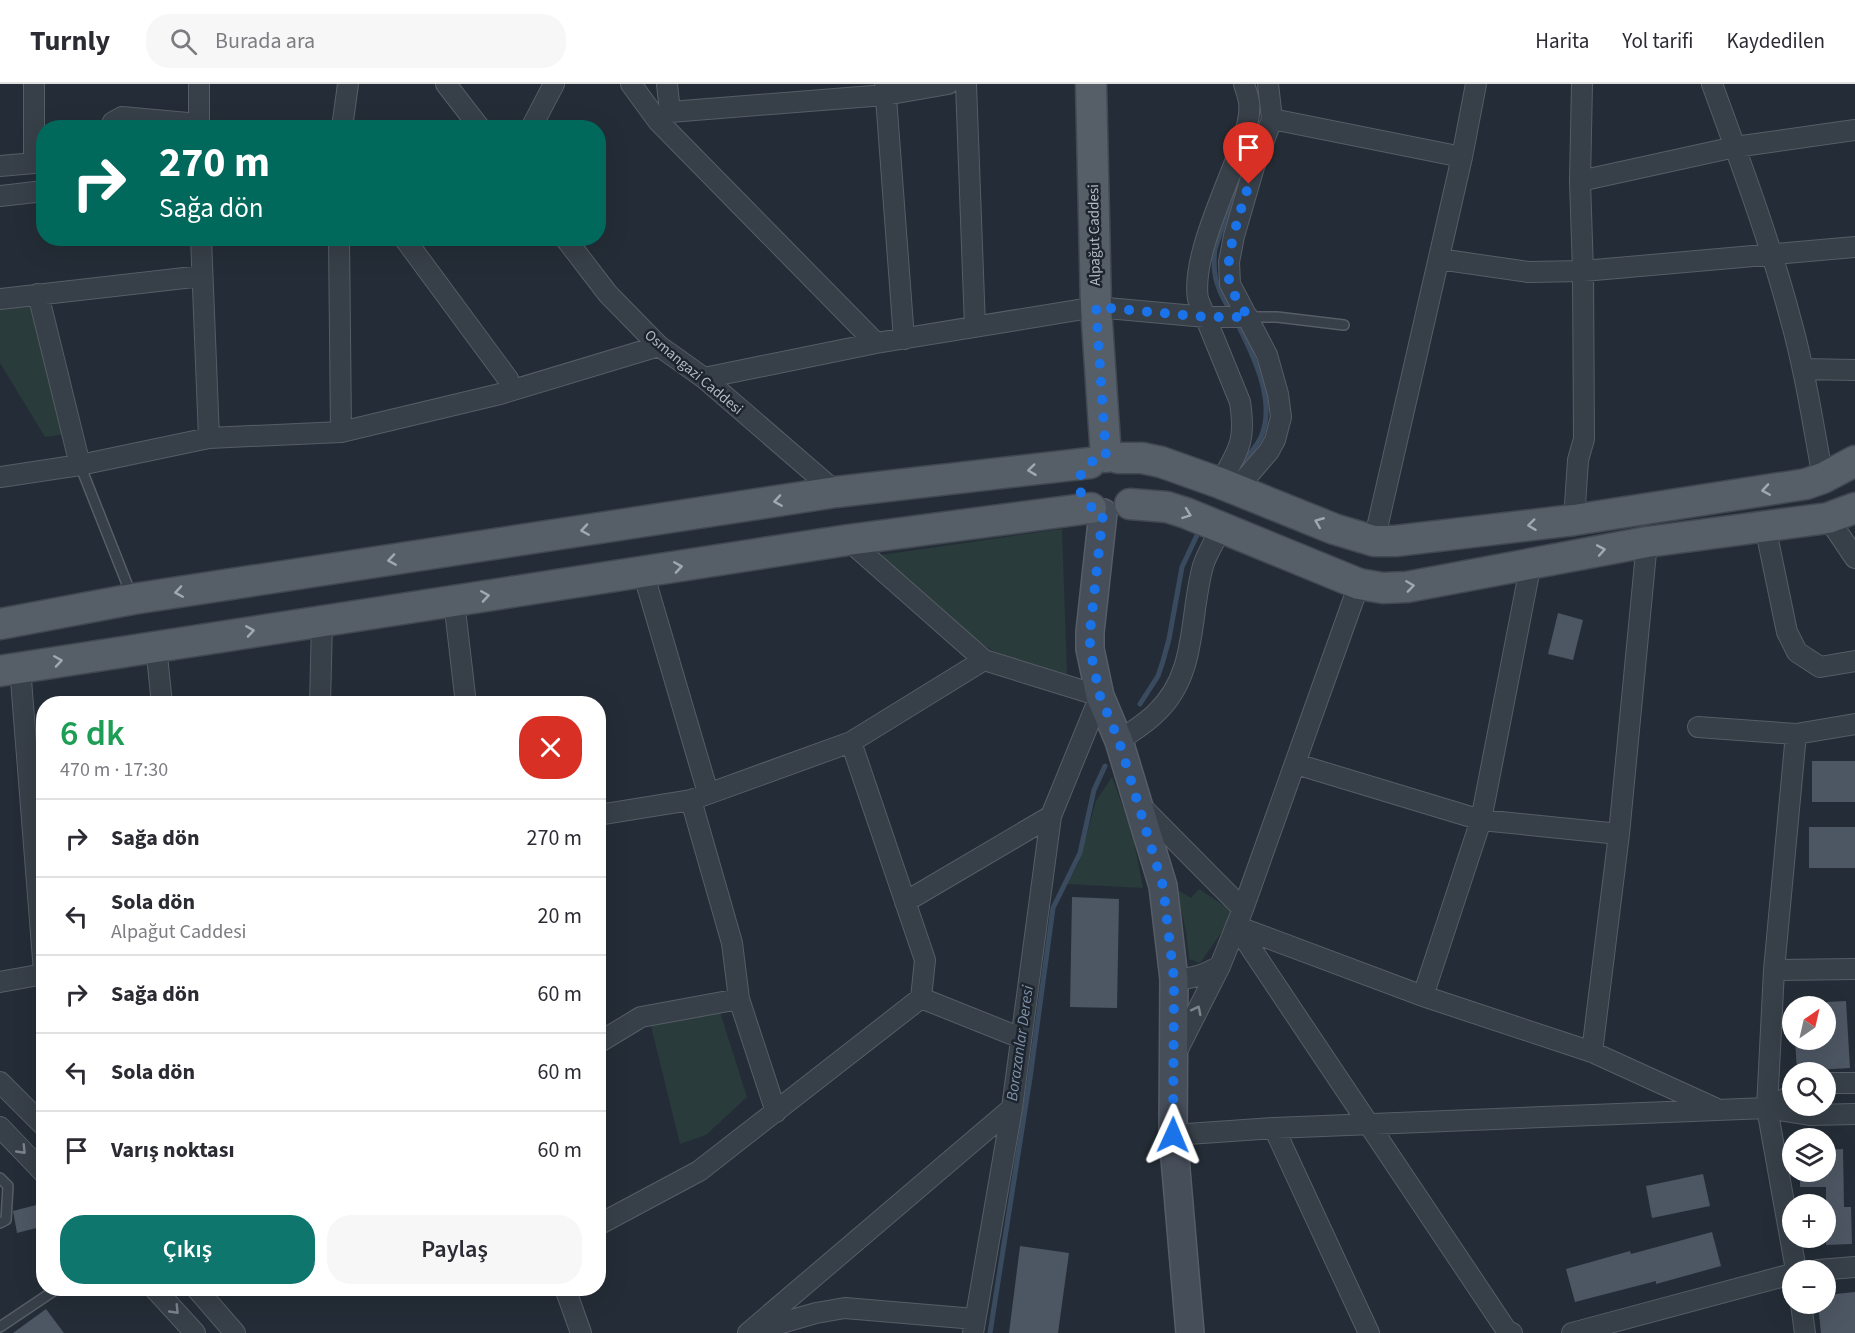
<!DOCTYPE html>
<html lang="tr">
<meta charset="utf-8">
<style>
:root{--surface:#fff;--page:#f7f7f7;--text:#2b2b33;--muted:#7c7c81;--line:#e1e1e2;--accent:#0f766e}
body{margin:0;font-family:"Source Sans 3",sans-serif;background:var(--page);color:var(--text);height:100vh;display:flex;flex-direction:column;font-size:22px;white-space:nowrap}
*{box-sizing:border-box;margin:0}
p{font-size:20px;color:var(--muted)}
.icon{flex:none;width:33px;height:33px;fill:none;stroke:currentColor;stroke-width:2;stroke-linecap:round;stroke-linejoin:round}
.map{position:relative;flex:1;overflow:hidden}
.side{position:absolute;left:36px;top:612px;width:570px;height:600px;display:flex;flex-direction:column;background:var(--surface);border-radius:24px;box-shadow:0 6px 24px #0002}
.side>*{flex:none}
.guide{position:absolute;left:36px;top:36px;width:570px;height:126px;border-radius:24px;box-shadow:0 6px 24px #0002;background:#00695c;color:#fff;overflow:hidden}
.needle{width:39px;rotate:34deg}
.tools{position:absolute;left:1782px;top:912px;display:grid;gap:12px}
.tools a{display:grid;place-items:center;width:54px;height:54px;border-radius:50%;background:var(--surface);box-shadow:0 6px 24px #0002;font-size:30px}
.pin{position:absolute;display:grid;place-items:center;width:51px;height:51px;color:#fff;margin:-62px -26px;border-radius:50% 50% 50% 0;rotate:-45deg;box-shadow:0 0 6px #0007}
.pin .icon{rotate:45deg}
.me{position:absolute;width:66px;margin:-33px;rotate:1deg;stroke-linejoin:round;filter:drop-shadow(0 0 4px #0008)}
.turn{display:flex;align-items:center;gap:21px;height:126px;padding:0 24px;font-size:27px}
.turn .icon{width:78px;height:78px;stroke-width:2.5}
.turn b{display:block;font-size:42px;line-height:51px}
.round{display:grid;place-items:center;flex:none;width:63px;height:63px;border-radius:24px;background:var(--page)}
.summary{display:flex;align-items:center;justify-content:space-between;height:102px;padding:0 24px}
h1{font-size:36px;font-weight:600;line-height:45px;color:#1e9e55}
.cta{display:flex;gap:12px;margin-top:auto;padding:12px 24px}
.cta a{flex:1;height:69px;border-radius:24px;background:var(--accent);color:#fff;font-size:24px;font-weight:600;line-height:69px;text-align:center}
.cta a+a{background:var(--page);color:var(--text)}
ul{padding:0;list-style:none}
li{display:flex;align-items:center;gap:18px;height:78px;padding:0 24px;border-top:2px solid var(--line)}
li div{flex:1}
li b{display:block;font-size:22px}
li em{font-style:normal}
header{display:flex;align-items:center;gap:36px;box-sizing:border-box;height:84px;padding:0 30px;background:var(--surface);border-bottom:2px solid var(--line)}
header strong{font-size:28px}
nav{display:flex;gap:33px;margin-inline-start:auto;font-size:21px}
.search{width:420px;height:54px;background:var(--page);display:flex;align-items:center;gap:15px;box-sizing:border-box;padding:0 21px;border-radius:24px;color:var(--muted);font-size:22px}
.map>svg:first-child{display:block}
.green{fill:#293b3a}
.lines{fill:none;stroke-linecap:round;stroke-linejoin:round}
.stream{stroke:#3b4b5f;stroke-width:5}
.building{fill:#4d5763}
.service-casing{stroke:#565d66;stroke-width:12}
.minor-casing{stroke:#565d66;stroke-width:22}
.secondary-casing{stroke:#565d66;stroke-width:30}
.primary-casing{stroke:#414851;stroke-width:33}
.service{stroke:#373f48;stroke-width:9}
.minor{stroke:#373f48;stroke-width:20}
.secondary{stroke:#464e5a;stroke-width:27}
.primary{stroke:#565e68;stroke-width:30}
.oneway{stroke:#a0a8b2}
.oneway2{stroke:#7b838c}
.route{stroke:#1a73e8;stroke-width:10;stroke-dasharray:0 18}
.labels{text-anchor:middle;stroke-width:5;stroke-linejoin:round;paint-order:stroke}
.street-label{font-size:15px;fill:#b3bac4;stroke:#1d242d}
.water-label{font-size:16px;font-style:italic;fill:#7d91a9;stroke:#1d242d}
</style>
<header>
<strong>Turnly</strong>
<div class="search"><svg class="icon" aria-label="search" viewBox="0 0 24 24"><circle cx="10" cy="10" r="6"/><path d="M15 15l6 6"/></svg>Burada ara</div>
<nav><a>Harita</a><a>Yol tarifi</a><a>Kaydedilen</a></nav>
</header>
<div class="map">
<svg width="1855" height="1249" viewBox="0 0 1855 1249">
<rect width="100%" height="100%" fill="#242d37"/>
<path class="green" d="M31 221 65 350 45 353 0 279V225Z
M1062 445 1067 590 1028 580 991 566 919 513 881 471Z
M1112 693 1132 747 1143 804 1067 800 1079 778 1096 717Z
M1176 805 1191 814 1199 805 1235 829 1200 879 1189 875 1186 847Z
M720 928 747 1013 706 1051 680 1060 651 942Z"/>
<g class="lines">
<path class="stream" d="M1227 221C1216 202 1212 188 1215 165L1242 86
M1238 383C1246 374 1256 364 1261 353 1276 319 1255 275 1240 245
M1140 620 1158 592 1163 577 1169 555 1182 483 1198 449
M990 1249 1030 994 1053 824 1080 769 1094 706 1105 682"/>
</g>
<path class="building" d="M1558 529 1583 536 1573 576 1548 570Z
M1812 677H1855V718H1812Z
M1809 743H1855V784H1809Z
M1072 813 1119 815 1117 924 1070 923Z
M1846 917 1850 984 1797 987 1795 956H1826V918Z
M1843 1065 1844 1123H1851L1852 1160 1826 1161V1103H1800V1088H1826V1066Z
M1703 1090 1710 1122 1652 1134 1646 1102Z
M44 1119V1142L17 1149 13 1127Z
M1712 1148 1721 1182 1656 1200V1197L1575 1218 1566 1185 1630 1167 1631 1170Z
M1020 1162 1069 1169 1058 1249H1009Z
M1855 1208V1249H1821L1818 1220H1826V1211Z
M46 1225 64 1249H13Z"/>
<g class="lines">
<g class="service-casing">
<path id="service" d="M1248 233H1277L1344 241
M80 381 131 510
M0 1094 8 1102 6 1136 0 1139
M0 1243 58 1204"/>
</g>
<g class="minor-casing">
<path id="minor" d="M199 0V44
M446 0 480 44
M631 0 658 37 876 259
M667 0 670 28
M885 0 904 255
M966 0 975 243
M1712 0C1740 77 1769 154 1790 233 1805 286 1813 340 1823 394
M1272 35 1462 73
M658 37 670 28 885 11 948 0
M110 44 113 38 122 33 199 40
M342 44 348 0
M531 44 554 0
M0 82 34 79V0
M1580 97 1582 0
M0 112 44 107
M201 154 209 354
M339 154 341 348
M404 154 508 295 512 306
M565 154 608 210 659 262 704 294 836 408
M1439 175 1528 188 1583 187 1855 163
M38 210 80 381
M0 215 202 192
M1803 285 1855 286
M704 294 876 259 1096 223 1206 233H1248
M0 393 80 381 209 354 341 348 500 310 659 262
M1220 399C1239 365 1246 358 1240 318L1198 215C1191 173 1228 101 1242 59 1246 47 1251 31 1249 18 1248 12 1246 6 1244 0
M1238 406 1245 395 1269 367 1275 356 1281 333 1278 310 1267 271 1230 200 1229 178 1234 152 1254 83 1272 35 1268 0
M1828 434 1855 474
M1574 436 1578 376 1584 355 1583 187 1580 97 1735 63 1855 46
M1765 442 1787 548 1797 568 1820 583 1855 577
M848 456 984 576 1100 612 1051 732 1012 1024 973 1249
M1374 457 1462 73 1476 0
M643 488 708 709
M454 517 466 620
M156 562 162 620
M20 583 44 888
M320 620 322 537
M1698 643 1796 650 1855 640
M1796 650 1774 886 1767 1024 1796 1186
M1119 657C1131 648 1145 640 1156 629 1198 590 1189 532 1203 482 1207 469 1215 457 1221 445
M1296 680 1481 736 1619 750
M691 716 732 859 739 915 776 1028
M1139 720 1243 825
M598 731 691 716 851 658 984 576
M905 818 1051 732
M1236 842 1423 912 1592 968 1715 1024
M1236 842 1507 1247 1512 1249
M1774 886 1855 885
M1174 895C1192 895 1204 891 1220 882
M0 898 44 890
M1423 912 1481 736 1531 479
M921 914 1021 954
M598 959 641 933 739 915
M1592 968 1619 750 1647 458
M1176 969 1220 882 1243 825 1359 500
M0 998 44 1042
M1826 999H1855
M1767 1024 1792 1011
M0 1043 44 1089
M1173 1051 1274 1044
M598 1141 699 1087 921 914 925 876 851 658
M1818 1186 1855 1183
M154 1204 195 1249
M196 1204 235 1249
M565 1204 581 1249
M1801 1220 1805 1249
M757 1246 816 1229 845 1224 975 1235
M748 1249 1012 1024
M1369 1249 1274 1044 1767 1024 1810 1031 1855 1030
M1572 1249 1792 1190"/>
</g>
<g class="secondary-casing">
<path id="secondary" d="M1103 429 1090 548V565L1100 612 1119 657 1163 802 1174 895 1173 1051 1190 1249"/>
</g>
<g class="primary-casing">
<path id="primary" d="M1091 0 1096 223 1106 373
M1118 374H1142L1161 378 1220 399 1334 445 1374 457H1395L1574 436 1806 400 1823 394 1855 377
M1130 420 1167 423 1186 429 1359 500 1383 504 1407 503 1647 458 1828 434 1855 424
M0 540 133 515 836 408 1090 379
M0 587 848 456 1091 424"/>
</g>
<use href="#service" class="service"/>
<use href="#minor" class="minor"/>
<use href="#secondary" class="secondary"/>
<use href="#primary" class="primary"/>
</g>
<defs><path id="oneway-chevron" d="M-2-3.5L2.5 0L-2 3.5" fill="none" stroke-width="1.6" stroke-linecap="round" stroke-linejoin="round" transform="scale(1.5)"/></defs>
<g class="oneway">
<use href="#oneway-chevron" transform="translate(1032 386) rotate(173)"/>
<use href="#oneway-chevron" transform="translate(1766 406) rotate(171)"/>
<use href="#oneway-chevron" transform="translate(778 417) rotate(171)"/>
<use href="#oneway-chevron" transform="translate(1187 430) rotate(20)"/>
<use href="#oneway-chevron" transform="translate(1319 438) rotate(-158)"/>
<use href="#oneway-chevron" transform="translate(1532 441) rotate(173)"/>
<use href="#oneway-chevron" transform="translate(585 446) rotate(171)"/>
<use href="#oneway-chevron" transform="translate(1601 466) rotate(-10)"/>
<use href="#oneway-chevron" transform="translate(392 476) rotate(171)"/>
<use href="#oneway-chevron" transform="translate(678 483) rotate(-9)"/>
<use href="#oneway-chevron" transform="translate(1410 502) rotate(-8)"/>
<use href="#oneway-chevron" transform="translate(179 508) rotate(171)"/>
<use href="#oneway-chevron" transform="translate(485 512) rotate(-9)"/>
<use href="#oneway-chevron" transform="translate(250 547) rotate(-9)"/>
<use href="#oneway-chevron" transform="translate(58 577) rotate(-9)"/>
</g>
<g class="oneway2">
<use href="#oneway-chevron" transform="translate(1197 926) rotate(-63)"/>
<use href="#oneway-chevron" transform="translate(22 1066) rotate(46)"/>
<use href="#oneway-chevron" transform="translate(175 1226) rotate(46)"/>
</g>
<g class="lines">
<path class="route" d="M1173 1051 1174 895 1163 802 1119 657 1100 612 1090 565V548L1103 429C1070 418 1072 377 1106 373L1096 223 1206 233H1248C1242 223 1233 211 1230 200 1223 175 1241 126 1249 100"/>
</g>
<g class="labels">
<g class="street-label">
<text transform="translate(1094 151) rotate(-91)" y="5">Alpağut Caddesi</text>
<text transform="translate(694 288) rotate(40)" y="5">Osmangazi Caddesi</text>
</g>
<g class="water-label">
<text transform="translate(1019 959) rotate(-82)" y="6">Borazanlar Deresi</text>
</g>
</g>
</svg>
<div class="tools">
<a><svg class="needle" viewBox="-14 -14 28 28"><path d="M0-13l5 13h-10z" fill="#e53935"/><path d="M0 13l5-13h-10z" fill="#7c7c81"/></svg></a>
<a><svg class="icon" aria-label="search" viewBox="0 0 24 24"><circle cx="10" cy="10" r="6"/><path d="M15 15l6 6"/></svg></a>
<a><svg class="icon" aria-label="layers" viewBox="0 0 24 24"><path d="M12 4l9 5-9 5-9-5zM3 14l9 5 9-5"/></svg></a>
<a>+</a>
<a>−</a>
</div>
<div class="pin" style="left:1249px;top:100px;background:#d93025"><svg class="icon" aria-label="arrive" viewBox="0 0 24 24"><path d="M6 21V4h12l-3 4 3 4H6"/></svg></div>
<svg class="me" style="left:1173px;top:1051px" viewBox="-20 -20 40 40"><path d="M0-17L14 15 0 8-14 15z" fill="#1a73e8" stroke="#fff" stroke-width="4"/></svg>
<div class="guide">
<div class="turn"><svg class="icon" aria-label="right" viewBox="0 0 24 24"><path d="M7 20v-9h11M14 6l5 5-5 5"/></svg><div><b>270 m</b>Sağa dön</div></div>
</div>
<section class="side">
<div class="summary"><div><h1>6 dk</h1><p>470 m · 17:30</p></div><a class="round" style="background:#d93025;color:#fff"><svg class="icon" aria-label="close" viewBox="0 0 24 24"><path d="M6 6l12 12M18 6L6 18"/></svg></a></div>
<ul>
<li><svg class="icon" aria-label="right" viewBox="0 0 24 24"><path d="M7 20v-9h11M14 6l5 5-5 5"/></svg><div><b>Sağa dön</b></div><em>270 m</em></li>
<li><svg class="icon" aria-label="left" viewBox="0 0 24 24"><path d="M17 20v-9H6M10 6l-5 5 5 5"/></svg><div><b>Sola dön</b><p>Alpağut Caddesi</p></div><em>20 m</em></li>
<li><svg class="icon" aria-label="right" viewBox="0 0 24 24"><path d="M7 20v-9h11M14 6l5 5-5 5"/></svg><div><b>Sağa dön</b></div><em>60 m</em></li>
<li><svg class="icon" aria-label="left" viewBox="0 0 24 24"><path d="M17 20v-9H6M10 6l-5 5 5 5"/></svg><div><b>Sola dön</b></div><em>60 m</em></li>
<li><svg class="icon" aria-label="arrive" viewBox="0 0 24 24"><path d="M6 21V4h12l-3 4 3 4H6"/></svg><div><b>Varış noktası</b></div><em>60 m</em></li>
</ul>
<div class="cta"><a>Çıkış</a><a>Paylaş</a></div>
</section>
</div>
